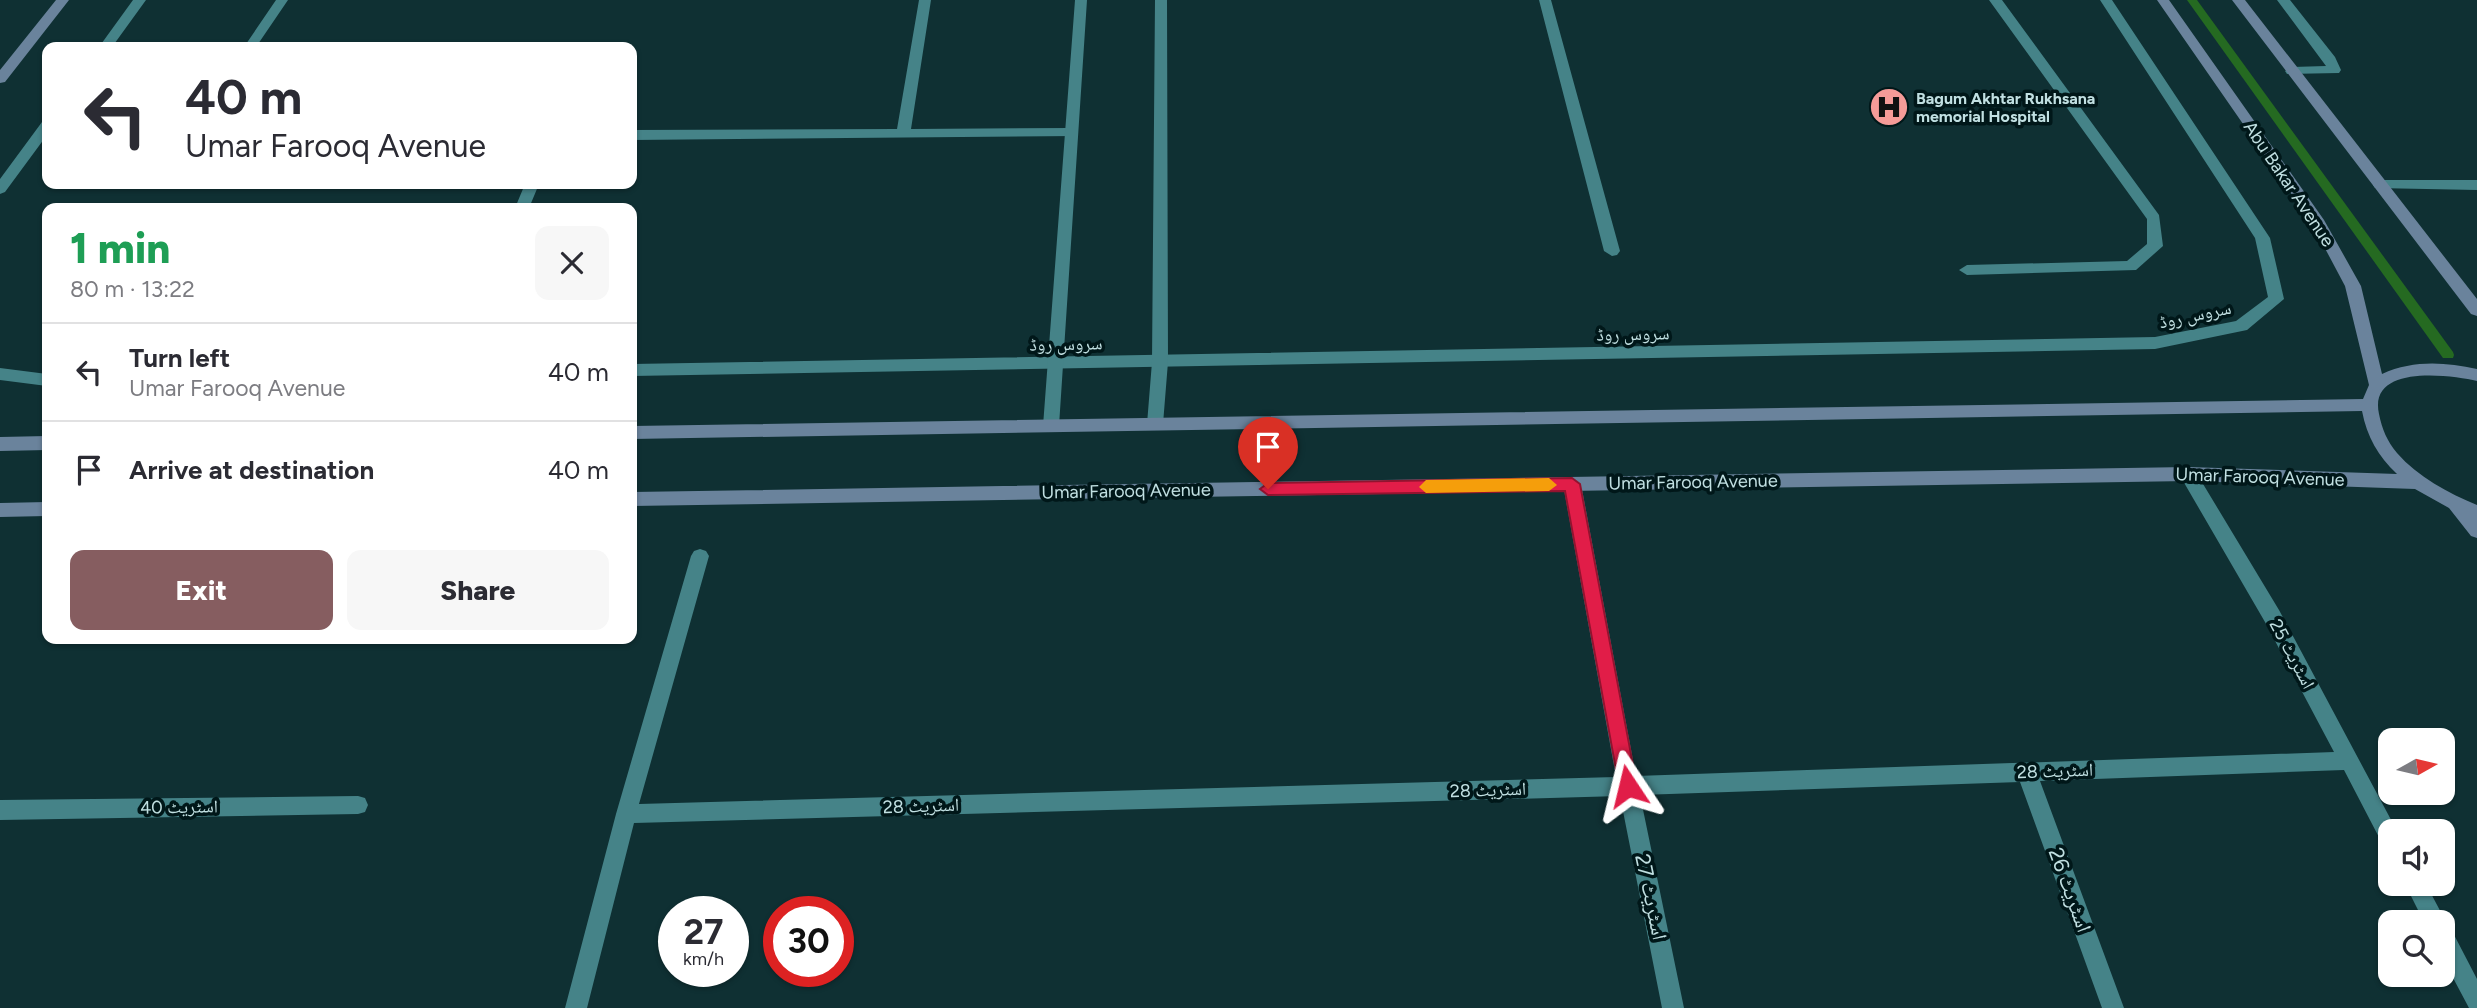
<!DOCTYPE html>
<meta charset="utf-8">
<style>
:root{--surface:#fff;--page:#f7f7f7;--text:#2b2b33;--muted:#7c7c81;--line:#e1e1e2;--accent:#865d60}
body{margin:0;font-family:Figtree,"Noto Naskh Arabic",sans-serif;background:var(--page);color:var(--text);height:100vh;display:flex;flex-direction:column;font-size:26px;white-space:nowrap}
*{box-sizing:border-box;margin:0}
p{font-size:23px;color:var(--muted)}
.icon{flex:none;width:38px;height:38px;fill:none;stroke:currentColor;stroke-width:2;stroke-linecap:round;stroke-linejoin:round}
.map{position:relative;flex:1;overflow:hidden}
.panel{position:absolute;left:42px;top:203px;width:595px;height:441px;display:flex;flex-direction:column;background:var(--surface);border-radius:14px;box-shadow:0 2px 5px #0004}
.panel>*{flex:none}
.hud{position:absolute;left:42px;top:42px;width:595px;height:147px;border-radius:14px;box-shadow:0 2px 5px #0004;background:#fff;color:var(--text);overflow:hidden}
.needle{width:46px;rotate:82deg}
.controls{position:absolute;left:2378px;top:728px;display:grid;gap:14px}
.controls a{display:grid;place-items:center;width:77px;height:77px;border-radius:14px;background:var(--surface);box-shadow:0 2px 5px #0004;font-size:35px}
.speed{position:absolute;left:658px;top:896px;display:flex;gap:14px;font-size:35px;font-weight:700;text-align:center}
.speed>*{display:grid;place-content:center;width:91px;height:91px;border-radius:50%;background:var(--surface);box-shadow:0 2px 5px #0004;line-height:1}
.speed small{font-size:18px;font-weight:400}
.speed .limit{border:10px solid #d22;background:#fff;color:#111}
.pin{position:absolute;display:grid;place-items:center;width:60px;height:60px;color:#fff;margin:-72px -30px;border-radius:50% 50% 50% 0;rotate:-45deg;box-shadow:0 0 7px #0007}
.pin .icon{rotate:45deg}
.me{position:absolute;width:77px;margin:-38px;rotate:350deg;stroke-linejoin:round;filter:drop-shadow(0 0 5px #0008)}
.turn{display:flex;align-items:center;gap:24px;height:147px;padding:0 28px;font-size:32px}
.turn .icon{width:91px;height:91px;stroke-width:2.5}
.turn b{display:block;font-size:49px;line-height:60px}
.round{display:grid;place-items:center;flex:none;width:74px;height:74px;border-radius:14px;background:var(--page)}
.head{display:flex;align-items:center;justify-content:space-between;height:119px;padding:0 28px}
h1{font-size:42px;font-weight:800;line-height:52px;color:#1e9e55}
.action{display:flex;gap:14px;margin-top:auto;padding:14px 28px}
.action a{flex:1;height:80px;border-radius:14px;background:var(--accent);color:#fff;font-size:28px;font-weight:800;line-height:80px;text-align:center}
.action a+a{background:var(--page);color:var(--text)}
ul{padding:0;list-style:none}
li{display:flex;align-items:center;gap:21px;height:98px;padding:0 28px;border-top:2px solid var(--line)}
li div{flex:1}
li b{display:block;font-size:26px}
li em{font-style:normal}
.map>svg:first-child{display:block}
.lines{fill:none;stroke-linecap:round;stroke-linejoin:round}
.stream{fill:#256a21;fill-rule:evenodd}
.lane{fill:#458388;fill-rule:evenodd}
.street{fill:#458388;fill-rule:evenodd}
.secondary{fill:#6a839c;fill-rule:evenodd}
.route{fill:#e11d48;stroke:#92132f;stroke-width:2}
.slow{fill:#f59e0b}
.labels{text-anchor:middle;stroke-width:7;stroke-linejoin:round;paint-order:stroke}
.far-poi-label{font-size:16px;font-weight:bold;fill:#c1e0e2;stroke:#001719;text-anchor:start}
.street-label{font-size:18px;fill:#c1e0e2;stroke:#001719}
.near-street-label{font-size:21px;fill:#c1e0e2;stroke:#001719}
</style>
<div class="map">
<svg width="2477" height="1008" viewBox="0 0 2477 1008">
<rect width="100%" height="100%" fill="#0f3033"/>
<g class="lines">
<path class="stream" d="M2187 0H2197L2453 352 2454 355 2453 358H2443Z"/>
<path class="lane" d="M133 0H146L112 47H99Z
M276 0H288L256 47H244Z
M919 0H931L911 129 1071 128 1078 133 1076 136 632 140V130L897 129Z
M1539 0H1551L1620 251 1617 255 1612 256 1604 251Z
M1989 0H2002L2159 215 2163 246 2136 270 1967 275 1959 270 1967 265 2127 261 2147 244V219Z
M2100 0H2112L2270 238 2284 299 2247 330 2155 349 632 376V364L2155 337 2236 321 2268 297 2255 238Z
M47 121V135L5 192 0 194V179L42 122Z
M525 184H539L529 208H515Z
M0 368 47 374V386L0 380Z"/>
<path class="street" d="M1075 0H1087L1059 426 1057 431H1045L1043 426Z
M1155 0H1167L1168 362 1163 424 1161 429H1149L1147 424 1152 362Z
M2277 0H2290L2335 57 2341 70 2339 73 2287 74 2285 71 2292 67 2326 66Z
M2380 180H2477V190L2375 188 2373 185Z
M2188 467 2194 469 2279 610 2397 831H2390V848L2383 845 2344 770 2040 781 2124 1008H2102L2020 782 1640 795 1684 1008H1662L1620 796 634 823 587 1008H565L616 814 691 556 694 551 700 549 706 551 709 556 639 804 1616 777 1563 484 1566 479H1578L1581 484 1636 776 2334 752 2265 622 2179 474 2182 469Z
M358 796 365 798 368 805 365 812 358 814 0 820V800Z
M2405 884H2426L2446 922 2444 927 2451 929 2477 979V1008H2469L2443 959V922H2424Z"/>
<path class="secondary" d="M56 0H69L5 82 0 83V70Z
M2157 0H2169L2324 220 2361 286 2382 374C2413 360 2444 362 2477 369V381C2450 375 2368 364 2379 414 2382 429 2387 441 2397 453 2418 477 2448 493 2477 505V538L2471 536 2449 508 2415 489 2188 481 632 506V492L2188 467 2397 474C2378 456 2367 437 2362 411L632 439V426L2363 399 2369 385 2345 286 2311 222Z
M2232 0H2245L2477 299V316L2471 314Z
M47 436V450L0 451V437Z
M47 502V516L0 517V503Z"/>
</g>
<path class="route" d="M1572 478 1580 484 1637 786 1634 792 1628 795 1621 792 1619 786 1565 491 1268 495 1260 489 1268 483Z"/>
<path class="slow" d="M1549 478 1557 485 1549 491 1426 493 1419 487 1426 480Z"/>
<defs>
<g id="hospital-disc" transform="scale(2.0125)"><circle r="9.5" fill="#f59b98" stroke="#001719"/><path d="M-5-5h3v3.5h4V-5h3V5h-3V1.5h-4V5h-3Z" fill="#111"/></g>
</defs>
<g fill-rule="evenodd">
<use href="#hospital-disc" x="1889" y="107"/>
</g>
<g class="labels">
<g class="far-poi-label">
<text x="1916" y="104">Bagum Akhtar Rukhsana<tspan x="1916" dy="18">memorial Hospital</tspan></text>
</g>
<g class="street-label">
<text transform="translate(2289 184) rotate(56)" y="6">Abu Bakar Avenue</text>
<text transform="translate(2195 315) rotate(-12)" y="6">سروس روڈ</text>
<text transform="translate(1633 334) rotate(-1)" y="6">سروس روڈ</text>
<text transform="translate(1066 344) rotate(-1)" y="6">سروس روڈ</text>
<text transform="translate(2260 477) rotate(2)" y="6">Umar Farooq Avenue</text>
<text transform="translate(1693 482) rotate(-1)" y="6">Umar Farooq Avenue</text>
<text transform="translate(1126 491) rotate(-1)" y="6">Umar Farooq Avenue</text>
<text transform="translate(2292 654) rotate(62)" y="6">اسٹریٹ 25</text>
<text transform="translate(2055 771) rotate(-2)" y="6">اسٹریٹ 28</text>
<text transform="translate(1488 790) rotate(-2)" y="6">اسٹریٹ 28</text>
<text transform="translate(921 806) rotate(-2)" y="6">اسٹریٹ 28</text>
<text transform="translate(179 807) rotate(-1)" y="6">اسٹریٹ 40</text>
</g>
<g class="near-street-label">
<text transform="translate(2070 890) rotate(70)" y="7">اسٹریٹ 26</text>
<text transform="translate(1651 897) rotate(78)" y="7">اسٹریٹ 27</text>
</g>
</g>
</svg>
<div class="controls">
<a><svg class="needle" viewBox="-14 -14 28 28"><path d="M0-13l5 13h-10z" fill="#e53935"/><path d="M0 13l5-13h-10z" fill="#7c7c81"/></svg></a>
<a><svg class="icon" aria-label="sound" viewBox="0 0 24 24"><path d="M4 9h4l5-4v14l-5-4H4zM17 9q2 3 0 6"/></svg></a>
<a><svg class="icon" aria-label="search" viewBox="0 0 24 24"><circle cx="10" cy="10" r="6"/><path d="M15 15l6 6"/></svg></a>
</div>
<div class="speed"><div>27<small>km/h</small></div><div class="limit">30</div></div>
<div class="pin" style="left:1268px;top:489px;background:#d93025"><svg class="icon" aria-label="arrive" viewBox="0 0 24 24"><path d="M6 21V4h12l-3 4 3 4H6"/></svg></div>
<svg class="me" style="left:1628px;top:786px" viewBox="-20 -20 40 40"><path d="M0-17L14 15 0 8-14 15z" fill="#e11d48" stroke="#fff" stroke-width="4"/></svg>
<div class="hud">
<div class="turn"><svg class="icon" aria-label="left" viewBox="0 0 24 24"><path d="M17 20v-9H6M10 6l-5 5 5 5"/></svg><div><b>40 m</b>Umar Farooq Avenue</div></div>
</div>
<section class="panel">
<div class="head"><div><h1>1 min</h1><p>80 m · 13:22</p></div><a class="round"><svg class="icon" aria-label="close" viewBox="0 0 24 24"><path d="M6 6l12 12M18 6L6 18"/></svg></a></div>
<ul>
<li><svg class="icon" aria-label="left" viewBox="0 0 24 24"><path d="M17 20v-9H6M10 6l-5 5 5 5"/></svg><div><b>Turn left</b><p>Umar Farooq Avenue</p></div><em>40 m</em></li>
<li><svg class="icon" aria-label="arrive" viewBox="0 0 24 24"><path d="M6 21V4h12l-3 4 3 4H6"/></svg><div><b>Arrive at destination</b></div><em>40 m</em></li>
</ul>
<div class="action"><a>Exit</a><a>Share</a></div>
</section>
</div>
